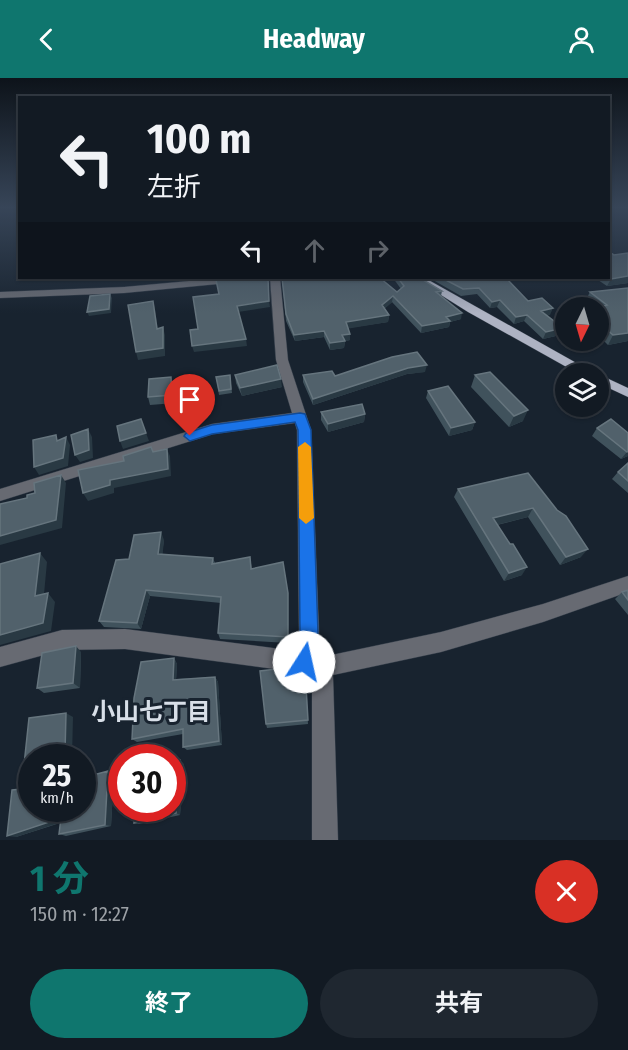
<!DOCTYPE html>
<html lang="ja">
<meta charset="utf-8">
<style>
:root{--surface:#121a23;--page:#1f2730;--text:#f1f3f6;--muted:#9ca1a6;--line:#313841;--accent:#0f766e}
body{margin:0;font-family:"Fira Sans Condensed","Noto Sans JP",sans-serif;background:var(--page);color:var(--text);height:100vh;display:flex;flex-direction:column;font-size:22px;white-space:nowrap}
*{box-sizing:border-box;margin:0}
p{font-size:20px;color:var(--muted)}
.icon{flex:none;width:33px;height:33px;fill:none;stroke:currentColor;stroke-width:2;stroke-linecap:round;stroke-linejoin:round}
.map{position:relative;height:762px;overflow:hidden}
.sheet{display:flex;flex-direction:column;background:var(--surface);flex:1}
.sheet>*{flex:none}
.hud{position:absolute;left:18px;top:18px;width:592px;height:183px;border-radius:0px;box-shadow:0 2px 4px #0004,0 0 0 2px var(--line);background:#121a23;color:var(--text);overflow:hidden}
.needle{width:39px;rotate:185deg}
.controls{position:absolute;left:555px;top:219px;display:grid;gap:12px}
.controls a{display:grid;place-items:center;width:54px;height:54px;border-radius:50%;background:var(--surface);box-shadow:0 2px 4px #0004,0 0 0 2px var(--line);font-size:30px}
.speed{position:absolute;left:18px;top:666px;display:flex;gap:12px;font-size:30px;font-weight:700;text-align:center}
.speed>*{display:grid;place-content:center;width:78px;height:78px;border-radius:50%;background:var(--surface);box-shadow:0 2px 4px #0004,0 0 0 2px var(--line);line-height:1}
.speed small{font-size:15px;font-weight:400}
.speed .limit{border:9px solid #d22;background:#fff;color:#111}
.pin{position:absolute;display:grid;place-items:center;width:51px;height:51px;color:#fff;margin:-62px -26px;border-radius:50% 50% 50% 0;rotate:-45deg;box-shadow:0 0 6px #0007}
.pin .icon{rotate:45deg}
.me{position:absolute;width:66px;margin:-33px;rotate:10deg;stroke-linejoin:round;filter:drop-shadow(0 0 4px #0008)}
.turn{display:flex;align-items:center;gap:21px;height:126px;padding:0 30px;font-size:27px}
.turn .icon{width:78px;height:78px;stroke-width:2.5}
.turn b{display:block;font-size:42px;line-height:51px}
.lanes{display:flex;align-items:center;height:57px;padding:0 30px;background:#0003;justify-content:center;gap:30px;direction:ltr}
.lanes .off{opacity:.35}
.round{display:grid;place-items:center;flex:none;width:63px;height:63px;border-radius:32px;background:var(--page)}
.headline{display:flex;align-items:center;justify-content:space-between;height:102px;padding:0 30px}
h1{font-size:36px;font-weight:700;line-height:45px;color:var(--accent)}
.cta{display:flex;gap:12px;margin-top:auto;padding:12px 30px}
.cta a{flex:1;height:69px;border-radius:36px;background:var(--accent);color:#fff;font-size:24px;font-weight:700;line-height:69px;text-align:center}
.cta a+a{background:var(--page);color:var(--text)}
header{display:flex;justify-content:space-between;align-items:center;height:78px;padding:0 30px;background:var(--accent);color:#fff;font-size:27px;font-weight:700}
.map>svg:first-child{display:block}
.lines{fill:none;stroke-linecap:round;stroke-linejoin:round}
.minor-casing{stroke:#333d49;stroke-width:1}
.major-casing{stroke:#333d49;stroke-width:1}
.minor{fill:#676a72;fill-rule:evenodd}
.major{fill:#aeb3c3;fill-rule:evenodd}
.wall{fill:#40525c}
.shaded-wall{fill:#293943}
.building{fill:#51616b;stroke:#66757e;stroke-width:1.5}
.route{fill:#1a73e8;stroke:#114b97;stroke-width:1.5}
.slow{fill:#f59e0b}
.labels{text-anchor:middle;stroke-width:6;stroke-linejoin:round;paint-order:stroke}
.near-neighbourhood-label{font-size:24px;font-weight:bold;fill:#d8dfe8;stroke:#18232f}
</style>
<header><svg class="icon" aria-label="back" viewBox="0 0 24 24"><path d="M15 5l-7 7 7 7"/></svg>Headway<svg class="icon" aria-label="person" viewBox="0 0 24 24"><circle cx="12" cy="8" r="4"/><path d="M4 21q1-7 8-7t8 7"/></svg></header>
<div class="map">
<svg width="628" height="762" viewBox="0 0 628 762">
<rect width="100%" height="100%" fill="#18232f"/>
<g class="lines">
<g class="minor-casing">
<path id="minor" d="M222 200H254L249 203 124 215 0 220V214L124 209Z
M270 200H280L288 282 311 352 319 555 315 577 322 579 441 554 543 526 628 498V514L543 544 441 574 333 597 338 762H312V596L125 571 62 572 0 589V569L62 552 125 551 296 573 299 555 297 352 295 345 213 356 0 423V411L212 346 292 335 276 282Z"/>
</g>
<g class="major-casing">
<path id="major" d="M414 200H425L596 296H579L468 234Z
M598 296 628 310V319L598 305Z"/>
</g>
<use href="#minor" class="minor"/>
<use href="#major" class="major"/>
</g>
<path class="wall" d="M628 175V205L607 208 595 200H609L614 177Z
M281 200H380L397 214 401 211 393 200H420L442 213 441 218 461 241 450 244 449 249 421 255 392 224 384 231 389 237 388 244 348 250 350 262 345 263 344 270 330 272 324 259 295 263 286 243 282 200Z
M433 200H506L528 223 550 237H547L560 257 543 261 524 243 514 246 497 229 490 230 477 216 461 218 433 202Z
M628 210V263L608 267 598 257V230L594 229 585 223 590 214Z
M425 294 407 296 313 327 303 304V297L335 298Z
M230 297 232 315 219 317 216 299Z
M235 297 282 309 242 318 236 305Z
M475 297 523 343 509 349 471 309Z
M173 307 175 325 150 327 148 319Z
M428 313 475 344 472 352 449 358 426 320Z
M321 334 365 336 364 344 328 354 321 342Z
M597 350 628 355V378L621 381 592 358Z
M628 385V415L612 401 618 394Z
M528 395 581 479 560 487 528 439 497 447 522 497 504 503 454 419 458 411Z
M164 462 162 476 213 480 215 485 250 479 252 491 288 522V565L220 561 218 555 221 525 150 518 141 551 104 549 99 543 129 481Z
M628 512V537L615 521 622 514Z
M81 574 80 610 44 615 37 610Z
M174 580 177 586 176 601 215 599 218 604 222 667 187 672 183 669V656L137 664 132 661Z
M306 608 308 646 267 650 266 646 288 611Z
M184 686 180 737 139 746 134 745Z
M108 693 114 696 111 748 66 758 59 756 60 745 16 759 32 730Z"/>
<path class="shaded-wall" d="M628 198V205L607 208 611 201Z
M149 200H164L150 202Z
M110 216 112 220 111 235 89 238 87 234Z
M393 218 392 224 381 234 382 227Z
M500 222 497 229 490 230 492 224Z
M153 223 155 231 159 259 157 251Z
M269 223 270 229 238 234 237 228Z
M553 230 550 237 538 240 541 233Z
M462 235 461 241 450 244 449 249 421 255 422 248 446 239Z
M389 237 388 244 346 251V244Z
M527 237 524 243 514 246 516 239Z
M163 249 165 257V278L138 282 136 274Z
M563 250 560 257 543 261 546 254Z
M324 253V259L295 263 294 257Z
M628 255V263L608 267 613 257Z
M350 256V262L342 264V257Z
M246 261 247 268 194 274 192 268Z
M345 263 344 270 330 272V265Z
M427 287 425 294 407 296 313 327V321L408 290Z
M171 299 173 307 175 325 172 317Z
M281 301 282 309 242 318 240 310Z
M528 332 523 343 509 349 514 338Z
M365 336 364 344 328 354V346Z
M475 344 472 352 449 358 451 350Z
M88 351 92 359 93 380 80 384 75 377Z
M146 355 149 363 123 371 120 363Z
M66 359 70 367 68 388 39 397 34 389Z
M167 371 170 378 171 398 114 410V415L88 423 83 415 110 402Z
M628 373V378L621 381 627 374Z
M61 397 66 405 62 450 0 467V458Z
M533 430 528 439 488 449 493 440Z
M161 454 164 462 162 483 158 476Z
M588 471 581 479 560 487 566 479Z
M40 475 47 484 43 527 35 518Z
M527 489 522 497 504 503 509 495Z
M146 512 150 518 141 551 137 545Z
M48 515 55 524 51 553 0 567V557Z
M76 568 81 574 80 610 73 605Z
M174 580 177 586 176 607 173 602Z
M215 599 218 604 222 667 219 663Z
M66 635 73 639 72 679 50 680Z
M180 682 184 686 180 737 176 735Z
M32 685V690L24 687Z
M108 693 114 696 111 748 105 747Z
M61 740 68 742 16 759 7 758Z"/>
<path class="building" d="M609 174 614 177 628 175V198L611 201 609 200Z
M245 200H268L269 223 237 228 246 261 192 268 190 252 198 251 193 219 219 216 216 202Z
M282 200H380L397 214 404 208 398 200H420L442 213 436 214 462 235 446 239 450 243 422 248 393 218 382 227 389 237 346 244 350 256 342 257 345 263 330 265 324 253 294 257 286 236Z
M442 200H506L528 223 542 220 553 230 541 233 563 250 546 254 527 237 516 239 500 222 492 224 479 210 463 211Z
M628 210V255L613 257 598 244V230H591L607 227 590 214Z
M110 216 109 231 87 234 90 218Z
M153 223 157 251 163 249V270L136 274 128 227Z
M417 274 427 287 408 290 313 321 303 297 332 293 335 298 392 279Z
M277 287 281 301 240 310 235 297Z
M490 294 528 332 514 338 475 297Z
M230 297 231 311 219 313 216 299Z
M171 299 172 317 148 319 149 301Z
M448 308 475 344 451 350 428 313Z
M362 326 365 336 328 346 321 334Z
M141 341 146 355 120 363 117 348Z
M611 341 628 355V373L627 374 597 350Z
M88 351 89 372 75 377 71 357Z
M56 357 57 363 66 359 63 380 34 389 33 362Z
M151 369 153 374 167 371 168 391 110 402V407L83 415 78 392 124 383 123 378Z
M628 385V403L618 394Z
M528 395 557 432 566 438 588 471 566 479 533 430 493 440 510 466H513L527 489 509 495 458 411Z
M61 397 56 442 0 458V426L27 420V417L35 415 34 405Z
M161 454 158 476 213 480 212 486 250 479 251 491 283 484 288 515V559L218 555 221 519 146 512 137 545 99 543 116 482 129 481 134 457Z
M40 475 35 518 48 515 43 545 0 557V486Z
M628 512V522L622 514Z
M76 568 73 605 37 610 42 575Z
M174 580 173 602 215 599 219 663 183 669V651L132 661 134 620 141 584Z
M285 590 288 611 306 608 308 642 266 646 260 593Z
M66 635 65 675 50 680H32V685L24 687 29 640Z
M180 682 176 735 134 745V730H172V685Z
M108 693 105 747 59 756 61 740 7 758 12 712 32 710V730H82V700Z"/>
<linearGradient id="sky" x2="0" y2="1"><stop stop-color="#0d131a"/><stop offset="0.55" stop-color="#374558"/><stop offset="1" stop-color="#374558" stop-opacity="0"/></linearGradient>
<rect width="628" height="235" fill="url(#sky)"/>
<path class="route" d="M300 335 305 336 311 352 318 555 311 591 304 593 297 591 295 584 300 555 298 352 295 344 212 356 190 363 184 358 186 355 212 347Z"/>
<path class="slow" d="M305 364 311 369 314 440 306 446 299 440 298 369Z"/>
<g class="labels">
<g class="near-neighbourhood-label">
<text x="151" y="642">小山七丁目</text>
</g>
</g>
</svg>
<div class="controls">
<a><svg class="needle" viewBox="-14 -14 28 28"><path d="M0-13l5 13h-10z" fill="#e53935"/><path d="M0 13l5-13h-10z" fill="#9ca1a6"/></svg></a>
<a><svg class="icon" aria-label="layers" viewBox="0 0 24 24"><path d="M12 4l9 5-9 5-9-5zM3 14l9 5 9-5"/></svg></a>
</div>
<div class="speed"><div>25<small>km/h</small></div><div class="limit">30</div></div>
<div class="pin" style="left:190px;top:358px;background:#d93025"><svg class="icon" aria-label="arrive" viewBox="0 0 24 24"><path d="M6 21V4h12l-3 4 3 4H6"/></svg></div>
<svg class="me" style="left:304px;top:584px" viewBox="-20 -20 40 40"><circle r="19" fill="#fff"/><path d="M0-13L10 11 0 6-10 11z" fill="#1a73e8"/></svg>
<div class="hud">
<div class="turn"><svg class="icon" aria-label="left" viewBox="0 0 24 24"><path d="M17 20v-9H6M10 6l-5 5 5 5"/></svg><div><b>100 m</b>左折</div></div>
<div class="lanes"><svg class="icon" aria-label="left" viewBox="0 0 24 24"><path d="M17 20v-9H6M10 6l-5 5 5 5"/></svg><svg class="icon off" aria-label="ahead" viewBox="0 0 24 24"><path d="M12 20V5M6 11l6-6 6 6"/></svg><svg class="icon off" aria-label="right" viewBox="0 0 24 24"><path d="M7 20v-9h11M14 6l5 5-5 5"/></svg></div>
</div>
</div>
<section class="sheet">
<div class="headline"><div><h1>1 分</h1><p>150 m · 12:27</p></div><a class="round" style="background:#d93025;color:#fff"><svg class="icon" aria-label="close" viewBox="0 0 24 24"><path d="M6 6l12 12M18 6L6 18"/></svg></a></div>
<div class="cta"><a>終了</a><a>共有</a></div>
</section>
